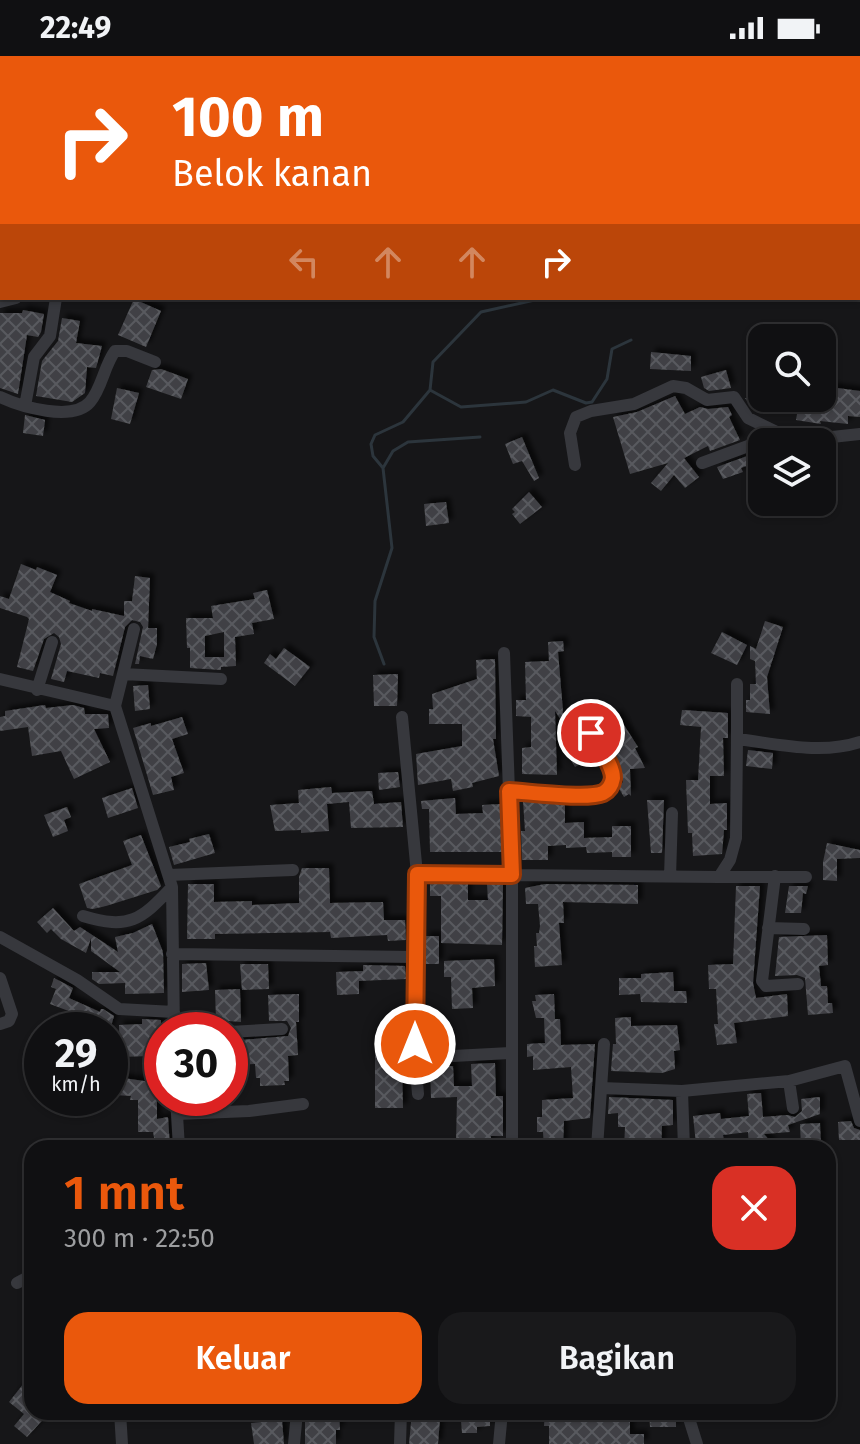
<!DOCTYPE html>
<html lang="id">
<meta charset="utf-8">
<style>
:root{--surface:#101012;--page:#19191b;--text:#f1f3f6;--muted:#9c9d9f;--line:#303032;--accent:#ea580c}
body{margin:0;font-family:"Fira Sans",sans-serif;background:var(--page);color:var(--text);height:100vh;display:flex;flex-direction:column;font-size:30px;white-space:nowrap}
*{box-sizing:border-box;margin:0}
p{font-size:26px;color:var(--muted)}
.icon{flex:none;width:44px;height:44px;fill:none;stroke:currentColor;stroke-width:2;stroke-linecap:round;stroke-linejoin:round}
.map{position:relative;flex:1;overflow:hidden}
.details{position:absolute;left:24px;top:1084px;width:812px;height:280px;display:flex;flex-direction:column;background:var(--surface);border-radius:24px;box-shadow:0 2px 6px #0004,0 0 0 2px var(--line)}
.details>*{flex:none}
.banner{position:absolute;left:0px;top:0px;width:860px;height:244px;box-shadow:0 2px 6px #0004,0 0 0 2px var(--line);background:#ea580c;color:#fff;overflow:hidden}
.buttons{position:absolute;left:748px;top:268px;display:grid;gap:16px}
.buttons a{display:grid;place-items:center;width:88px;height:88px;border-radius:16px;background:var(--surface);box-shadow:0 2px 6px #0004,0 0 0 2px var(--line);font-size:40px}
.speed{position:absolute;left:24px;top:956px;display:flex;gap:16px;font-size:40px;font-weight:700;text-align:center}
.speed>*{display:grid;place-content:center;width:104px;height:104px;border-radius:50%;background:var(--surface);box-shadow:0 2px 6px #0004,0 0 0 2px var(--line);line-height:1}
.speed small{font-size:20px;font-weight:400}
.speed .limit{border:12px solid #d22;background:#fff;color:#111}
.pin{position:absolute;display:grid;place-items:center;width:68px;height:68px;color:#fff;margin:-34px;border:4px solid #fff;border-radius:50%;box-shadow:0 2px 8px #0007}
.me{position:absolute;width:88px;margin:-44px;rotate:0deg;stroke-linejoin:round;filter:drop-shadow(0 0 6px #0008)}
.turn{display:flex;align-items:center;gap:28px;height:168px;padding:0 40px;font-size:36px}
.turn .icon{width:104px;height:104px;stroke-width:2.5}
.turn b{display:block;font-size:56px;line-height:68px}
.lanes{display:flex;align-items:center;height:76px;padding:0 40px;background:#0003;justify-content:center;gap:40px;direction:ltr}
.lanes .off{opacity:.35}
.round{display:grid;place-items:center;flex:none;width:84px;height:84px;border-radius:24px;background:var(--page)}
.summary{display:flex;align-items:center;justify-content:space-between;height:136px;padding:0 40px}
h1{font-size:48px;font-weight:600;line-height:60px;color:var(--accent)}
.primary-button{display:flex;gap:16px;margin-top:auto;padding:16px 40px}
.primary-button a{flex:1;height:92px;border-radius:24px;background:var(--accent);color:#fff;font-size:32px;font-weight:600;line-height:92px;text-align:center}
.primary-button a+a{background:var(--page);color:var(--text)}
.status{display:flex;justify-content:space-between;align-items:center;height:56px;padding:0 40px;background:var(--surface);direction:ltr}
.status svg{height:22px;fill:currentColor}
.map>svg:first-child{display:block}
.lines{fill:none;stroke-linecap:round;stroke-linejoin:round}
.stream{stroke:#2c353c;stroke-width:3}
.building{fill:url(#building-cross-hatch);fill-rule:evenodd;filter:url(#shadow)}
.minor{stroke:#37383d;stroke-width:12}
.route-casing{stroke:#983908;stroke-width:20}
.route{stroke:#ea580c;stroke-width:14}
</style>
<div class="status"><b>22:49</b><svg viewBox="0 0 49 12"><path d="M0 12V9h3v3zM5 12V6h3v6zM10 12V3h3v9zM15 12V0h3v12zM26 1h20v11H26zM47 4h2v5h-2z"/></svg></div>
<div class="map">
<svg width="860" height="1388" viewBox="0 0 860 1388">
<defs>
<pattern id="building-cross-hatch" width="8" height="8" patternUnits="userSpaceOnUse" patternTransform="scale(2)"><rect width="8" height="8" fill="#404145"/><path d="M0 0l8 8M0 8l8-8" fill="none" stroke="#595a5e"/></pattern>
<filter id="shadow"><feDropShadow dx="4.5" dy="-4.5" stdDeviation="2" flood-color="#0009"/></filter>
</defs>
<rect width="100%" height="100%" fill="#161618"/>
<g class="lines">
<path class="stream" d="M430 334 461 351 526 346 553 334 586 347 592 346 607 323 612 293 631 284
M383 412 373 400 371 388 375 379 403 366 430 334 433 306 481 256 544 242
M384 608 374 581 375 545 392 492 383 412 393 395 408 386 480 381"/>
</g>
<path class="building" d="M134 243 161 255 146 291 118 279Z
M23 254 44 258 41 276 38 281 27 279 18 338 0 332V257H22Z
M62 262 80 265 76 287 102 290 96 312 87 311 85 337 72 346 36 340 42 305 58 285Z
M651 296 691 300V315L650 313Z
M161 313 188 323 181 343 146 331 152 314Z
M726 314 731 332 709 335 704 332 701 321Z
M822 330 860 335V361L848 360V368L820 365 821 368 796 364 797 358 778 354V352L750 349 745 342H822Z
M117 332 139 337 130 368 111 363Z
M675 340 685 358 700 351 708 353 728 351 732 359 729 361 740 384 710 395 708 390 684 402 699 421 685 432 674 419 661 435 651 427 668 407 630 418 613 361 637 356Z
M25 359 45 364 43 380 23 377Z
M522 381 539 422 534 425 522 405 513 408 505 388Z
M761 395 762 404 741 412 743 416 723 423 717 411Z
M529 436 542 451 520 468 512 458 515 456 512 453Z
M446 446 449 467 426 470 424 448Z
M21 508 36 514 37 511 57 519 50 536 70 545 69 547 92 555V553L124 560V545H132L135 520 150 522 148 572H157V588L153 603 140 600 139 608H135L143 571 140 566 132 564 125 571 113 620 100 617 99 622 67 615 64 626 51 623 61 588 59 581 54 577 44 583 33 615 17 611 29 563 27 561 0 552V540L9 543Z
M267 534 274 563 252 567 254 578 235 581 236 610 221 611V614L190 612V592H187L186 562H213L211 550 255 543 253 537ZM224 576V601H205V580Z
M765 565 783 571 767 621 770 658 746 656V644H750V628H756L755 605 750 603V590L756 593Z
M722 576 747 589 737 609 711 597Z
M563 585 564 595 558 596 564 667 578 658 586 670 583 673V681L594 700 575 711 563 691H579L555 655 557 719 522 718V692L531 691V661L516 660V644H526L525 606 549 605 548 586Z
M284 592 310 611 295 630 264 607 270 598 276 603Z
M495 603 496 683H493L499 720 472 727 473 731 453 735 451 723 418 729 416 698 462 690V668H429V653H433L432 638 477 623 476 604Z
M398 618 397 650H374L373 619Z
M148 629 150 653 135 655 133 630Z
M45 649 46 652 73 649 84 652 85 658H108L109 672 94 673 110 706 74 723 61 695 32 700 28 671 0 675V661L5 660V655Z
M682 654 728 657V682H723L724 720H710V748L727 747V774H724L722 798 693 800 692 777H688L686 724H698L701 671 680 669Z
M617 658 638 691 635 692 645 712 630 713 631 740 629 738 624 741 618 731 623 726 618 707 597 670Z
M182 661 188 678 172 683 184 717 171 721 174 734 153 739 133 672 151 667V670Z
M748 694 773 697 772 713 746 710Z
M398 716 400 731 379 734 378 717Z
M331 731 332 737 372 735 374 748 401 746 403 771 351 772 349 746 327 748 329 775 301 777V774L275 775 270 749 299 747 298 734Z
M132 732 138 752 108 762 102 742Z
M455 742 456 758 483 757 482 749 500 748 502 796H430L429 753H422L421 745Z
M647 744H664L662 797H651Z
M523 745 565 748V767L584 766V782L612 781V770H631V801H612V796L587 797 586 791 566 792V789L548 790V804H522L521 775H525Z
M67 751 71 761 64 764 68 775 53 781 44 759Z
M209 778 215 797 174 809 169 791 190 786 189 783Z
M141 779 161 830 157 834 106 850 93 853 87 852 79 828 132 809 123 785Z
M827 787 860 794V802L837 803V825L823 824V806Z
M302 812H329L330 847 383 846 384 864H405L406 884 388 885 387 879 331 882 330 876 215 878V883H187L188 828H214V846L252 845V849L299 847V821Z
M430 827 468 828V844H488L487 828H503L502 889 441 887V840H430Z
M545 828 638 829V848L563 846 564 867H559L562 909 535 911 534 890H537L536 877H539L540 870 538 848H526L525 832Z
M736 830H760L753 927 756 942 787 938 788 960 734 967 737 987 717 989 714 968H718L716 933H709L708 909 733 908Z
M789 830H808L806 838 803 837 801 857H785Z
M53 852 74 875 80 871 118 896 115 881 133 877 152 868 163 896 164 937 125 938V927L99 928 92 923V916H120L91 895V882L86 897 61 883 51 873 47 877 37 866Z
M827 879 828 909 819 910 821 930H827L828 947H832L833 957 808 959 805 922 797 919 775 920 779 881Z
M425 880H439V908H425Z
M494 903 495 930 472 932 473 952 452 953 451 921H444V905Z
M206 907 209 934 182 936V908Z
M240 908H268L269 933 242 934Z
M363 909 405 910 406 923 359 925V938L337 939 336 916 363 915Z
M673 916 674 935H686L687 947 641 946 640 938 619 939V922H641V918Z
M54 922 73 932 69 942 100 956 101 953H103L114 960 110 974H67L74 957 50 948 56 933 51 931Z
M240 933 241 966 216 964 215 934Z
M299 938V966H296L298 999 288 1000 289 1025H284L285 1029 260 1030V1022H256L255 1008 230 1009V985L288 980 291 972 287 965H269L268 939Z
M554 938 555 963H560L561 989 595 988 592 1031 590 1062 564 1065 563 1092H544L543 1076H537V1061H542V1044L573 1042 571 1011 533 1014V1000L527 1001V988L545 987 544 962H536L532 945H536L535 939Z
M631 961V970L677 969 680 994 674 995 675 1013 662 1017 611 1015 613 988H616L615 962Z
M142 963 161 964 162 1042H157V1063L168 1061 170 1092H156L153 1076H138V1044H130L131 1040 114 1039 116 1021 151 1026 150 1000 120 1001 119 969 142 968Z
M401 971 403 1052H375V991Z
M495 1007 496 1040H503V1080H491V1087L456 1086 457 1041 431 1042 430 1010H453L454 1030H472L471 1008Z
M761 1037 763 1061 787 1059 795 1061 802 1055 801 1043 820 1041V1058L788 1069 790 1076 764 1078 776 1092H749L748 1076 723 1079 724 1084 696 1088 693 1060 720 1057 721 1063 749 1060 747 1038Z
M609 1041 673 1044V1069L662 1070 661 1092H624L625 1071H618V1057L608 1058Z
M851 1065 854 1072 860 1074V1084H839L838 1066Z
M820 1067 821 1092H801L800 1068Z
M32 1317V1356H50L27 1381 14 1370 24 1358 9 1346Z
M312 1356H339L340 1374H336V1388H305V1364L312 1363Z
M412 1356H490V1370L477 1371V1377H462L461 1365 440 1363 438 1388H409Z
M545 1356H630V1378H644V1388H549V1370H544Z
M649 1356H676V1371H650Z
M282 1364 284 1388H254L251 1367Z"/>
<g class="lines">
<path class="minor" d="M858 30H860
M0 246 16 242
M0 341C21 351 73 366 90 346 102 332 104 310 115 295H127L155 306
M25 350 34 301 50 280 56 242
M702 407 759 386 791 385
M575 409 570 377 576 361 591 355 634 348 673 330 686 332 707 344 734 341 748 362 795 385 860 378
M504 597 512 819V1092
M123 618 134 573
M0 623 115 650 172 831 174 974
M737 628V683
M37 634 52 586
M115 650 123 618 221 623
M402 661 417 818
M509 735C529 736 612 750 612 722 613 708 598 689 591 677
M169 819 293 814
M775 820 762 925 766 930 798 928
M670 821 672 757
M719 821H806
M83 860C129 874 141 864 172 831
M768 872 804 873
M0 881 77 924 119 953 174 956
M172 898 415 901 417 818 719 821 730 804 736 782 737 683C778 688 821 699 860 686
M415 901V1002L512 997
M0 922 12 958 9 965 0 968
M230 976 282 973
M415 1002 418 1038
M789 1025 793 1052
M601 1032 682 1035 684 1092
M682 1035 789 1025 845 1010 860 1065
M176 1042 179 1092
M177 1058 249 1055 303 1048
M597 1092 604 988
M17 1227 32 1219
M120 1356 122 1388
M687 1356 697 1388
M294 1388 297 1356
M400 1388 401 1356
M499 1388 502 1356"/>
</g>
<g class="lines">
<g class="route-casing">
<path id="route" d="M415 988 417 818 512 819 509 735C529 736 587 744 603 737 609 734 612 728 613 722 613 708 597 689 591 677"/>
</g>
<use href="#route" class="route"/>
</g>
</svg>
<div class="buttons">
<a><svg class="icon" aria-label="search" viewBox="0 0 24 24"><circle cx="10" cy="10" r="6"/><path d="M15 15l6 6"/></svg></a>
<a><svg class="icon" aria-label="layers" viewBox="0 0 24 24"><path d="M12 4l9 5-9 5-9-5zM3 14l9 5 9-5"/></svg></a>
</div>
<div class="speed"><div>29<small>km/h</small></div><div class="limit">30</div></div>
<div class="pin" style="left:591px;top:677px;background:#d93025"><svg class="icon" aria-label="arrive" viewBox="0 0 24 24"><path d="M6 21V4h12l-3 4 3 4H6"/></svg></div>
<svg class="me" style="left:415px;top:988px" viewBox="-20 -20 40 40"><circle r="17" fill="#ea580c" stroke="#fff" stroke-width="3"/><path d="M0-11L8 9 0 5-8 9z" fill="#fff"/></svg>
<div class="banner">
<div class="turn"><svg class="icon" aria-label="right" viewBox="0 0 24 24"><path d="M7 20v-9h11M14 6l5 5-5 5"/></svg><div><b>100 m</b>Belok kanan</div></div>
<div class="lanes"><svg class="icon off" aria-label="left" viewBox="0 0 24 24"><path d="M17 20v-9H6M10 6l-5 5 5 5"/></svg><svg class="icon off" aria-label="ahead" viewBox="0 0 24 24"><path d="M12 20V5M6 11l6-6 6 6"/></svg><svg class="icon off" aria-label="ahead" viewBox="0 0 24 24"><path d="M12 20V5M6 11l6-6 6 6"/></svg><svg class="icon" aria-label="right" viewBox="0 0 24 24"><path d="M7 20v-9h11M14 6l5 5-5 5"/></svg></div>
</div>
<section class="details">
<div class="summary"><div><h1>1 mnt</h1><p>300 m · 22:50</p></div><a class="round" style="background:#d93025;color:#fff"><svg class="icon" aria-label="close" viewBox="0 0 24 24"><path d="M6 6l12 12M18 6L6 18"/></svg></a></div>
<div class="primary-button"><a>Keluar</a><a>Bagikan</a></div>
</section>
</div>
